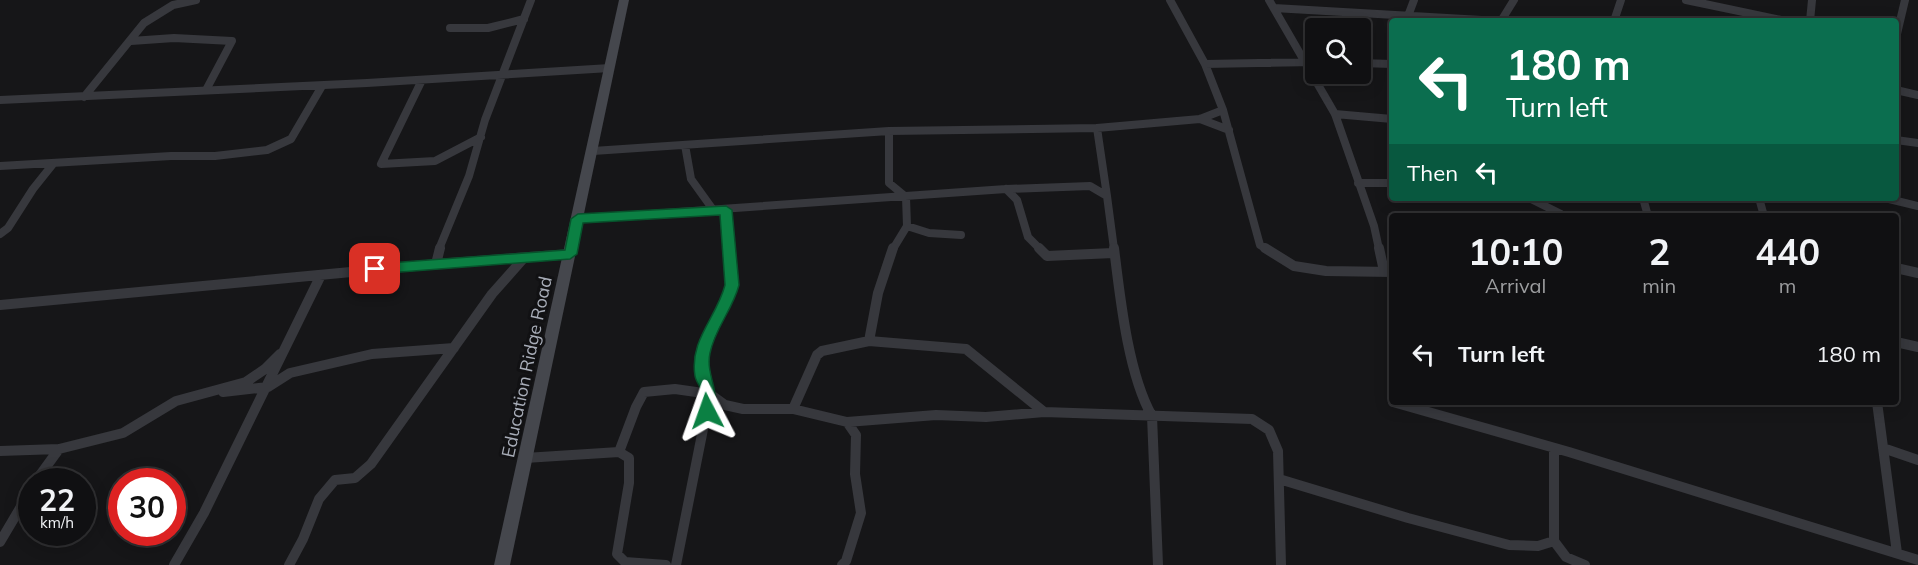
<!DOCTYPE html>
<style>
:root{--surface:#101012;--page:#19191b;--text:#f1f3f6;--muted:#9c9d9f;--line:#303032}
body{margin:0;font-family:Mulish,sans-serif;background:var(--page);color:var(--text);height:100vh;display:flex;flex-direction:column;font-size:22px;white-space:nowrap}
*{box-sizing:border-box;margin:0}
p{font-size:20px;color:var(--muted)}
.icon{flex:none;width:33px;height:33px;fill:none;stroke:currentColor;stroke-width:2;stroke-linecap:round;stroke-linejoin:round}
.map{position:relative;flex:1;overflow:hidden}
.panel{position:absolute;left:1389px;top:213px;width:510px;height:192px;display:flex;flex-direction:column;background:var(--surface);border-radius:6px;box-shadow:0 3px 15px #0003,0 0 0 2px var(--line)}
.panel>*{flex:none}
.top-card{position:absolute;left:1389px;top:18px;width:510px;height:183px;border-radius:6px;box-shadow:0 3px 15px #0003,0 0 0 2px var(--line);background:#0b6e4f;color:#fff;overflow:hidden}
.tools{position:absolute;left:1305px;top:18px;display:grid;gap:12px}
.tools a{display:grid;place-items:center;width:66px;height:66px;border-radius:6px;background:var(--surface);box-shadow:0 3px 15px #0003,0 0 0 2px var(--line);font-size:30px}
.speed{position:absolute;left:18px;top:468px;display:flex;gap:12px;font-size:30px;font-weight:700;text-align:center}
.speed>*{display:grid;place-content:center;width:78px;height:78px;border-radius:50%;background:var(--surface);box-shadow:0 3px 15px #0003,0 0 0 2px var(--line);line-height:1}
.speed small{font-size:15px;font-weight:400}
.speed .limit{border:9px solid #d22;background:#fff;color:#111}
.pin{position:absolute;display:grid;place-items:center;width:51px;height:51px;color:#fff;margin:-26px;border-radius:12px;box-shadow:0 3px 9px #0006}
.me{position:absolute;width:66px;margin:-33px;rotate:356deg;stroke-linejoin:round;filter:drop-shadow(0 0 4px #0008)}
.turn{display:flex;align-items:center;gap:21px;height:126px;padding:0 18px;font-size:27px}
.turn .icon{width:78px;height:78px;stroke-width:2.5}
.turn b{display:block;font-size:42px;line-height:51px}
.then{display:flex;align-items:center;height:57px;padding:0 18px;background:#0003;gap:12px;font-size:22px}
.eta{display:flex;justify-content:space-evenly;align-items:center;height:102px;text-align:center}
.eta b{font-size:36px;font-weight:700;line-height:42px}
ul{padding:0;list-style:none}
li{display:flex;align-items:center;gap:18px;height:78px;padding:0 18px}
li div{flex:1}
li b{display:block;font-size:22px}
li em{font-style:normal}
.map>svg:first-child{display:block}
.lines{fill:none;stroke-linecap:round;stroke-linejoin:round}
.street-far1{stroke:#37383d;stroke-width:8}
.street{stroke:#37383d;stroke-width:10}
.secondary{fill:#45474d;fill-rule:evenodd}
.route{fill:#0b8043;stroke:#07532c;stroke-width:1.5}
.labels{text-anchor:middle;stroke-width:6;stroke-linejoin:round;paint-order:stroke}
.street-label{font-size:18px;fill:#a8adb8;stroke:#111113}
</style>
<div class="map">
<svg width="1918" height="565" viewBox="0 0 1918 565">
<rect width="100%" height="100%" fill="#161618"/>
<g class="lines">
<path class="street-far1" d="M1170 0 1205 64 1223 110 1260 245 1267 249
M1269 0 1335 114 1374 226 1379 249
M1686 0 1786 21
M1274 8 1499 21
M1408 16 1414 0
M1501 21 1514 0
M1614 21 1621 0
M1810 21 1812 0
M450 28H488L524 19
M1896 38 1905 0
M131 41 174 38 232 41 206 90
M1360 63 1392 64
M1205 64 1316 62
M422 80 381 164 435 161 481 137
M1896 90 1918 95
M84 97 144 23 173 5 196 0
M0 100 367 83 610 68
M1335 114 1392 119
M1200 119 1229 130
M889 131V183L906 197 907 226 893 249
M1896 140 1918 143
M685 145 691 179 714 211
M593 151 889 131 1097 128 1200 119 1223 110
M0 166 171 156H215L267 150 291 139 322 86
M1358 183H1392
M1006 189 1017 200 1028 237 1040 249
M1107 196 1114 249
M1529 198 1561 214
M1643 198 1648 216
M1759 198 1764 216
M1885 198 1918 206
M726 210 729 249
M578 219 1006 189 1090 186 1107 196 1097 128
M907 226 929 233 961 235
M0 234 8 228 33 189 53 164
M439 249 469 176 485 120 531 0"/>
<path class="street" d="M1039 248 1047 256 1113 253
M1114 248C1120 297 1128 374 1152 416L1158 565
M1265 248 1294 266 1326 271 1392 272
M1379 248 1384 271
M436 264 440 248
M1896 268 1918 273
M0 305 436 264 570 254
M869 341 878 293 893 248
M1896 342 1918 347
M223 392 268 387 290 373 372 354 454 348
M1393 402 1569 452 1918 560
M1877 402 1897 553
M793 409 817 355 822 351 869 341 966 349 1044 412
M1554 448V541L1566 557 1585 565
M1883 448 1918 460
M0 451 59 449 123 433 176 401 246 382 265 369 280 354
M619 452 636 407 644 392 675 389 710 394 725 405 743 409H793L847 422 936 415 986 417 1044 412 1252 419 1269 430 1278 451 1281 565
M525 458 619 452 629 458V483L617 554 625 562 666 565
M1279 479 1408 518 1509 545 1538 546 1554 541
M35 482 59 449
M0 542 32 488
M174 565 204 513 321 275
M289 565 303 539 319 499 335 480 355 478 371 464 492 294 523 259
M676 565 710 394 703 361 709 336 732 285 729 248
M842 565 846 561 861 513 855 474 856 435 847 422"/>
<path class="secondary" d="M619 0H629L510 565H494Z"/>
</g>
<path class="route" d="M726 206 732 210 739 285C733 309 715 328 710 353 705 376 723 394 712 416L707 417 701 416C697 408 703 401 702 393 701 387 696 382 695 376 689 340 717 317 725 285L720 215 583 223 577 254 570 259 375 274 368 269 375 264 565 250 571 219 578 214Z"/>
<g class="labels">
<g class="street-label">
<text transform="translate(527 367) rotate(-78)" y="6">Education Ridge Road</text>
</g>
</g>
</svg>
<div class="tools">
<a><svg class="icon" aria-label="search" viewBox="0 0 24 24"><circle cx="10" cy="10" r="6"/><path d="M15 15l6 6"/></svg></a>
</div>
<div class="speed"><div>22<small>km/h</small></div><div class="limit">30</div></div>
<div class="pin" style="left:375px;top:269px;background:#d93025"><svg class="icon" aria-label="arrive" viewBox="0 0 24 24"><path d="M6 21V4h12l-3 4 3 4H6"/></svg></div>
<svg class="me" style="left:707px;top:411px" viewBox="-20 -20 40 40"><path d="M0-17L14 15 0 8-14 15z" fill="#0b8043" stroke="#fff" stroke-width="4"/></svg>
<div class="top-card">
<div class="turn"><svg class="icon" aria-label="left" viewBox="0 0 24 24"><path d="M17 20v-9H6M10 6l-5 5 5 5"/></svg><div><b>180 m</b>Turn left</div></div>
<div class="then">Then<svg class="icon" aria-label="left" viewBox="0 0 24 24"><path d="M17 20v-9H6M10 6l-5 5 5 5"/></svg></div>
</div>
<section class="panel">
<div class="eta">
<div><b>10:10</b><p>Arrival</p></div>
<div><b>2</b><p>min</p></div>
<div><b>440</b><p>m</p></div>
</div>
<ul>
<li><svg class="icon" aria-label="left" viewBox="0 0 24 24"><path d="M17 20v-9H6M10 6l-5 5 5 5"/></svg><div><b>Turn left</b></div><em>180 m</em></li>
</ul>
</section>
</div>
